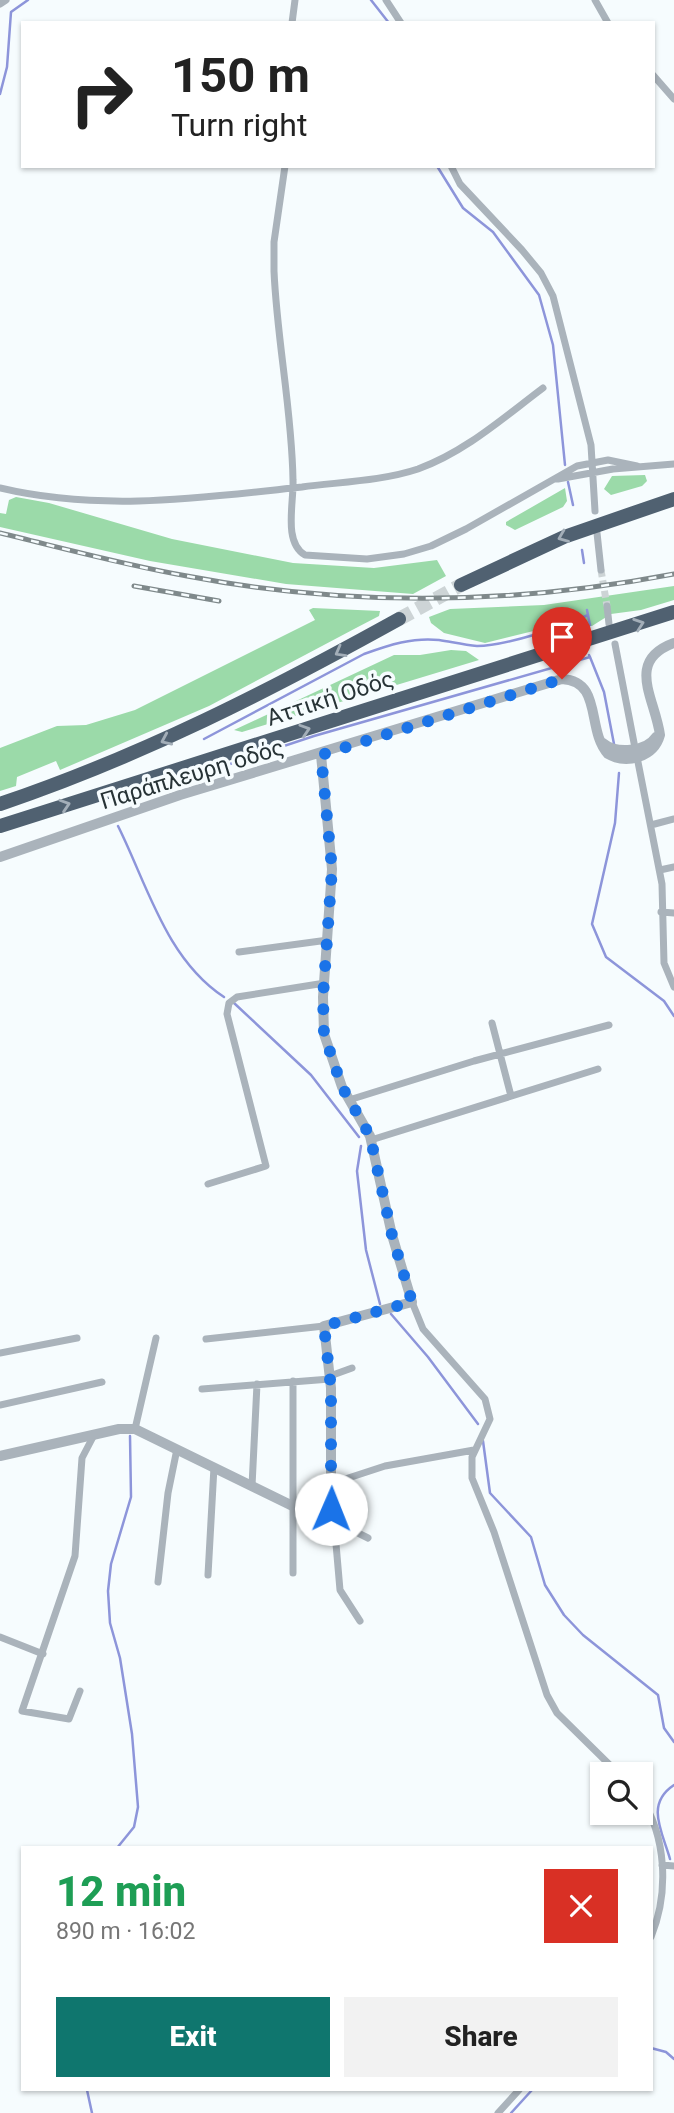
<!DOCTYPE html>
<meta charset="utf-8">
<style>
:root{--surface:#fff;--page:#f2f2f2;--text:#222;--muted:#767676;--accent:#0f766e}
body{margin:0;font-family:Roboto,sans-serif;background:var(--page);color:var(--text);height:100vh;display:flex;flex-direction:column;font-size:26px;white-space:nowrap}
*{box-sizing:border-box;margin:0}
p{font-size:23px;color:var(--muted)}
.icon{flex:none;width:38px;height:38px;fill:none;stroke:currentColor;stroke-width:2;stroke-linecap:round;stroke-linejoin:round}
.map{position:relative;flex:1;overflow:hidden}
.details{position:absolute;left:21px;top:1846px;width:632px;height:245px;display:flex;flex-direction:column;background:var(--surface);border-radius:0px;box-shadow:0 2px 5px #0004}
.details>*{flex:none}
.guide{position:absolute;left:21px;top:21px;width:634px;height:147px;border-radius:0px;box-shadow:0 2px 5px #0004;background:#fff;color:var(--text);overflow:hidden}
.controls{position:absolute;left:590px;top:1762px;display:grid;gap:14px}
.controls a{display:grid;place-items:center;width:63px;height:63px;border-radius:0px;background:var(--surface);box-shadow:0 2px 5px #0004;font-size:35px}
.pin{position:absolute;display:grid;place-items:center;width:60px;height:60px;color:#fff;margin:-72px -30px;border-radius:50% 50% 50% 0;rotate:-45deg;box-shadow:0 0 7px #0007}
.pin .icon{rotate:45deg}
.me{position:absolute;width:77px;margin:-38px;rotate:1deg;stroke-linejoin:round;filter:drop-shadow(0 0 5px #0008)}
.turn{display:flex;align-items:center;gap:24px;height:147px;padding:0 35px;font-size:32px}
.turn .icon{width:91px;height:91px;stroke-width:2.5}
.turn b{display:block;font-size:49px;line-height:60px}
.round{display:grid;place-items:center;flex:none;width:74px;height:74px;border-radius:0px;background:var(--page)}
.summary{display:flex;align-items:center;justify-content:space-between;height:119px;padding:0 35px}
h1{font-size:42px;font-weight:800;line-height:52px;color:#1e9e55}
.cta{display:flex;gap:14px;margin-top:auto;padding:14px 35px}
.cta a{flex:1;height:80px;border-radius:0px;background:var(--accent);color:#fff;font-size:28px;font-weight:800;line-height:80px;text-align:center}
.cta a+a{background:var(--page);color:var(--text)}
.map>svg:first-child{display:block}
.green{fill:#9bdaa9}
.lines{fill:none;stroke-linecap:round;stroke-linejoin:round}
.stream{stroke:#8d95da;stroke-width:2.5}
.minor-tunnel{stroke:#cdd4d6;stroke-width:7;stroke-dasharray:7 3.5;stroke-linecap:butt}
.motorway-tunnel{stroke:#cdd4d6;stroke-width:14;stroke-dasharray:14 7;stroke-linecap:butt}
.minor{stroke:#aab3bb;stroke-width:7}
.tertiary{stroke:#aab3bb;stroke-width:10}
.motorway{stroke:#506171;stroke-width:14}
.rail-casing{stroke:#7f898b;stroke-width:5}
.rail{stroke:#f6fcfe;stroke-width:2.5;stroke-dasharray:8;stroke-linecap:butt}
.oneway{stroke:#a3aeb8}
.route{stroke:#1a73e8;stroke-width:12;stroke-dasharray:0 21.6}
.labels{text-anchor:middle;stroke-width:7;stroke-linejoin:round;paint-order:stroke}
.street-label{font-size:23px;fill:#273336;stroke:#f6fcfe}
</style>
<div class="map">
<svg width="674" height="2113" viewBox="0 0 674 2113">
<rect width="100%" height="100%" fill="#f6fcfe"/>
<path class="green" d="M645 475 647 481 642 486 611 495 604 489 612 476Z
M565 488 567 501 563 507 515 530 506 525V522Z
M16 497 49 503 172 539 293 563 374 568 437 560 446 576 413 594 286 584 150 561 0 527V513L6 514 9 500Z
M674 586V600L641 610 611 614 592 626 562 624 485 643 444 633 431 623 429 617 450 609 544 605Z
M313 608 380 611 379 616 356 628 209 706 60 770 56 761 17 777 16 786 0 791V748L57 726 86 725 135 710 315 620 309 610Z
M451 650 466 651 479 660 242 732 234 730 394 655H420Z"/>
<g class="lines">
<path class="stream" d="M371 0 389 23
M0 94 7 67 11 12 28 0
M437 166 463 208 493 232 539 295 553 345 565 465
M568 482 573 505
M582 550 584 563
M587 610 590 625
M590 657 604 692 614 744
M204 739 364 654C389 645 413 637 439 640 452 642 464 645 477 646 505 646 563 627 588 615
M619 773 615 823 592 924 606 957 664 1001 674 1016
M122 800 314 736 590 657 589 655
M118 826C147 884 166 959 224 997
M234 1003 311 1075 359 1137
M361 1146 357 1171 366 1250 380 1304
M391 1314 428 1357 478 1424
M483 1441 490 1493 531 1537 545 1585 564 1615 583 1635 658 1695 664 1728 674 1742
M117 1848 134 1827 138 1807 132 1734 120 1658 110 1623 108 1591 111 1564 131 1497 130 1436
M670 1859C662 1831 645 1804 674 1785
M651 2048 666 2052 674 2059
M87 2090 92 2113
M511 2113 532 2090"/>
<path class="minor-tunnel" d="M601 570 607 606"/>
<path class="motorway-tunnel" d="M399 619 461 585"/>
<path class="minor" d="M386 0 401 23
M595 0 608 23
M0 4 6 0
M292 23 295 0
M653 75 674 99
M285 166 274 242V271C277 341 292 410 293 480 294 503 283 542 305 555L367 559 404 554 431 546 466 529 577 466 608 460 637 466
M451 166 460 184 522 250 541 273 553 296 591 445 595 511
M558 479 613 469 674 464
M0 488C101 512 200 498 302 487 339 482 382 481 418 469 465 452 503 418 543 388
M597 533 601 570
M607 606 609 624
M615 644 635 748
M637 757 662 884 664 963 674 987
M651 825 674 819
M660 870 674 867
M661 912 674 913
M239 952 328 940
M492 1023 511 1096
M349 1100 474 1061 609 1025
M371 1140 598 1069
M208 1184 266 1166 227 1014 229 1003 237 997 325 983
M412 1302 423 1329 485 1399 490 1419 472 1457V1478L494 1532 547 1695 557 1713 619 1774
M206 1339 324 1326
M0 1353 77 1338
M330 1376 352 1368
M293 1381V1573
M202 1389 330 1379
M0 1405 102 1382
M135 1429 156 1338
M333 1483 385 1466 474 1450
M252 1486 257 1384
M328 1514 334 1521 368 1538
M334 1521 340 1590 360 1621
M208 1575 214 1467
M158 1582 168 1493 177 1449
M0 1637 43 1654
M80 1691 69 1719 22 1711 75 1556 82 1458 94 1435
M640 1796C667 1837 669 1893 651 1937
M662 1865 674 1866
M498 2113 519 2090"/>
<path class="tertiary" d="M603 743C616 754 646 752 656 737
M0 857 180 795 562 679C603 681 586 730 608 754 627 765 654 757 660 735 655 698 625 661 674 643
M0 1456 119 1429H135L309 1514 324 1516 331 1509V1388L324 1326 412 1302 392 1235 370 1136 342 1087 324 1034 323 997 332 869 321 755"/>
<path class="motorway" d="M461 585 564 537 674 499
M0 804C142 756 269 691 399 619
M0 826 674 612"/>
<g class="rail-casing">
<path id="rail" d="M0 533C62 548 124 565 187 576 349 607 512 605 674 574
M134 586 219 601"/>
</g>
<use href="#rail" class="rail"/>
</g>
<defs><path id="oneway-chevron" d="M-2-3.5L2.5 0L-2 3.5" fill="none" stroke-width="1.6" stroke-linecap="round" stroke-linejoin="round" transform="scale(1.75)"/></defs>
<g class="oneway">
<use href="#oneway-chevron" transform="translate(563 537) rotate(158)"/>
<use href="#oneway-chevron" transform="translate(639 624) rotate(-19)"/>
<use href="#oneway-chevron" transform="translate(340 652) rotate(151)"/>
<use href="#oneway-chevron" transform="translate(305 730) rotate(-18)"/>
<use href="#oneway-chevron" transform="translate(166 740) rotate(156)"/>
<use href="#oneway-chevron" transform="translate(65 805) rotate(-18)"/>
</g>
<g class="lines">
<path class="route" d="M331 1509V1388L324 1326 412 1302 392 1235 370 1136 342 1087 324 1034 323 997 332 869 321 755 562 679"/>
</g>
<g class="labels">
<g class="street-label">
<text transform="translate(330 698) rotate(-18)" y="8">Αττική Οδός</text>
<text transform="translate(192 774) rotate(-17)" y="8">Παράπλευρη οδός</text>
</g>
</g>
</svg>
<div class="controls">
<a><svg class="icon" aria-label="search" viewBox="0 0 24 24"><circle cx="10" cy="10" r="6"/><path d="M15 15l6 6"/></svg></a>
</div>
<div class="pin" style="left:562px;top:679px;background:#d93025"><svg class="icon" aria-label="arrive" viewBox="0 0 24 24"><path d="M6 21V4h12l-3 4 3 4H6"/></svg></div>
<svg class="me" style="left:331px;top:1509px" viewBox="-20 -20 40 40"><circle r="19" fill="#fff"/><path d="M0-13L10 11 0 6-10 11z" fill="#1a73e8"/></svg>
<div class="guide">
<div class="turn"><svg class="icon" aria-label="right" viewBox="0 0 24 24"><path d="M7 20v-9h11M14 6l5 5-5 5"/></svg><div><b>150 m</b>Turn right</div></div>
</div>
<section class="details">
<div class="summary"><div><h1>12 min</h1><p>890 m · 16:02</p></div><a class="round" style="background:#d93025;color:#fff"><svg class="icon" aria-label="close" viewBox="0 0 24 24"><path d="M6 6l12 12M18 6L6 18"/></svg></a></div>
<div class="cta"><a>Exit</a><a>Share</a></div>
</section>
</div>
